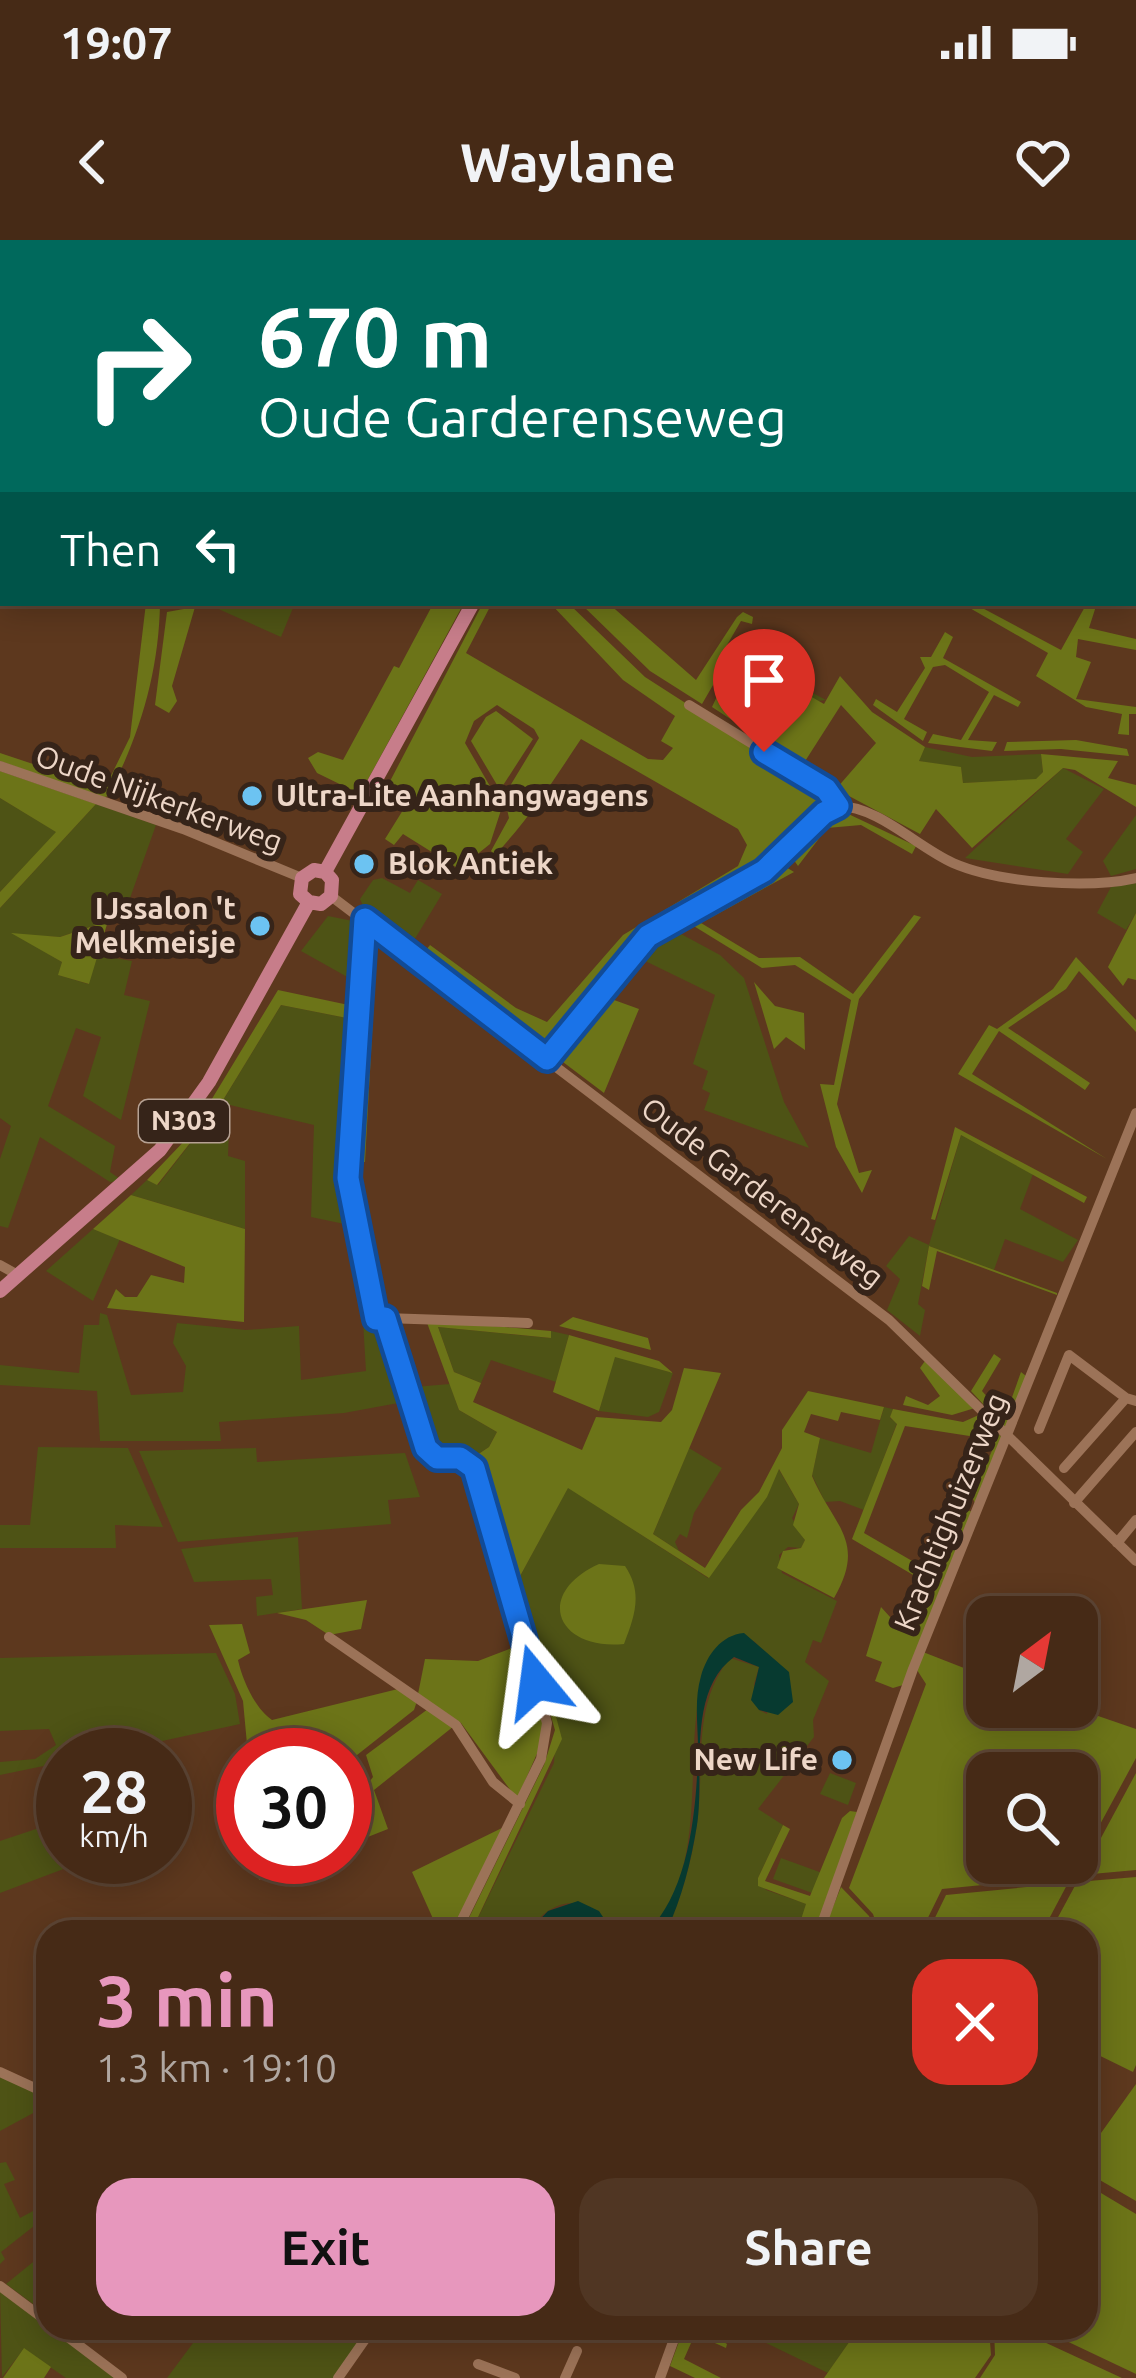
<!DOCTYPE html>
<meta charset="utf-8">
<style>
:root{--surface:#462a16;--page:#503623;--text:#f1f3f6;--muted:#b0a7a1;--line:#5e4635;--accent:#e797bd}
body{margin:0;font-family:Ubuntu,sans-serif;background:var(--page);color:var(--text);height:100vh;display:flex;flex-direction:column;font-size:45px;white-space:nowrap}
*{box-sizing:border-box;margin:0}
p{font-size:39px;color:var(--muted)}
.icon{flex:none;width:66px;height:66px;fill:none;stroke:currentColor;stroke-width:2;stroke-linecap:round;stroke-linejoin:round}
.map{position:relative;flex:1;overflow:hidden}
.sheet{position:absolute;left:36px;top:1680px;width:1062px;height:420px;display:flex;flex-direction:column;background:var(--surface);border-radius:36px;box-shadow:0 6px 30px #0003,0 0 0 3px var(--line)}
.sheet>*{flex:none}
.guide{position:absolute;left:0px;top:0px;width:1137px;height:366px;box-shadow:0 6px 30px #0003,0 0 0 3px var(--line);background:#00695c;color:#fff;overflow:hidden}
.needle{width:78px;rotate:32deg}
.fabs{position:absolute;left:966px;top:1356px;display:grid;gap:24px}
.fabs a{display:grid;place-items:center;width:132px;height:132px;border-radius:24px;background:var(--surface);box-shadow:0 6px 30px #0003,0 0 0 3px var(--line);font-size:60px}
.speed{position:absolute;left:36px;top:1488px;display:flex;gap:24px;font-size:60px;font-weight:700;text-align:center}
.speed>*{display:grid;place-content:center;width:156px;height:156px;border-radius:50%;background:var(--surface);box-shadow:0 6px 30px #0003,0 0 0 3px var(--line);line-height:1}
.speed small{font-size:30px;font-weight:400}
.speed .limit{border:18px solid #d22;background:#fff;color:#111}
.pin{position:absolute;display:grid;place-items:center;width:102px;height:102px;color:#fff;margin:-123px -51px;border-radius:50% 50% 50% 0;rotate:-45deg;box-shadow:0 0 12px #0007}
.pin .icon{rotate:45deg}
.me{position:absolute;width:132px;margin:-66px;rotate:344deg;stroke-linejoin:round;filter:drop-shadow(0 0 9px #0008)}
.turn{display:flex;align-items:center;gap:42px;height:252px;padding:0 60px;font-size:54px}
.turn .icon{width:156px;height:156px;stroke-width:2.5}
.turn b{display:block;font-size:84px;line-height:102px}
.then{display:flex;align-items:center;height:114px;padding:0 60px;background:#0003;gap:24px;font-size:45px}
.round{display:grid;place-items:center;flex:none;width:126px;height:126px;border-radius:36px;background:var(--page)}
.headline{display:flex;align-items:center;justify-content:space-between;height:204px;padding:0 60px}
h1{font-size:72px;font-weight:600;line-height:90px;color:var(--accent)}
.cta{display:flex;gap:24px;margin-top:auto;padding:24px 60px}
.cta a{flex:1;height:138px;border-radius:36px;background:var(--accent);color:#111;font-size:48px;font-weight:600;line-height:138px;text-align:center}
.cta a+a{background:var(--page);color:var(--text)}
.status{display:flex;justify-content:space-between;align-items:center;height:84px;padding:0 60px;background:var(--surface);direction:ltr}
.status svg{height:33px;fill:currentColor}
header{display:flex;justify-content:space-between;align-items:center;height:156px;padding:0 60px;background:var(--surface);font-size:54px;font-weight:600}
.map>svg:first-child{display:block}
.green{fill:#4e5315}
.forest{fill:#6c7418;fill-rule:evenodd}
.water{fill:#073a30}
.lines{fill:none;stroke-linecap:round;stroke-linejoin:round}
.minor{stroke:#9c7358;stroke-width:10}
.major{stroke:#c77d8a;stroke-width:14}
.route-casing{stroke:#114b97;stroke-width:30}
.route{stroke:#1a73e8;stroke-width:21}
.poi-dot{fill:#6cc3f2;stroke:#362419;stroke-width:4.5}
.labels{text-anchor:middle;stroke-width:12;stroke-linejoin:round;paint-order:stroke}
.shield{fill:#362419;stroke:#b6a193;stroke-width:3}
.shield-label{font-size:27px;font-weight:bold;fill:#edd6c7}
.poi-label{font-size:30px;font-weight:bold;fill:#edd6c7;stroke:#362419;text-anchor:start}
.street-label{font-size:30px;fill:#edd6c7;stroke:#362419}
</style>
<div class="status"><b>19:07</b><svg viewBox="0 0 49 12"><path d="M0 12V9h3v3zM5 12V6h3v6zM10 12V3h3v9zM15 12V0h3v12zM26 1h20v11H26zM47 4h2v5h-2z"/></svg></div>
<header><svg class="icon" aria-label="back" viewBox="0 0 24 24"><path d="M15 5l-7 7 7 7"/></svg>Waylane<svg class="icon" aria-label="heart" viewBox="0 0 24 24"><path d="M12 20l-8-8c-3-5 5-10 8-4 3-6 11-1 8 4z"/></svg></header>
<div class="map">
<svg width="1136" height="2138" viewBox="0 0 1136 2138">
<rect width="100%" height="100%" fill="#5d381e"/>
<path class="green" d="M0 30 3 32 0 225Z
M205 363H295L281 397Z
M740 414 826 460 761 468 752 477 720 450Z
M925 507 972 517 1041 514 1043 532 1036 540 963 543 961 528 918 521Z
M1063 528 1104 549 1066 599 1083 612 1068 634 965 618Z
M0 558 57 592 0 652Z
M96 564 156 585 124 675 60 697 18 695 62 722 59 735 88 744 97 715 132 721 124 755 150 761 121 880 83 856 101 797 76 788 48 866 115 906 110 932 123 941 110 942 40 897 8 988 0 986V919L11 886 0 878V668Z
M1136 575V629L1111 636 1103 621Z
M382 638 410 653 418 640 442 654 410 707 367 675 360 659 373 640Z
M1136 643V673L1126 690 1097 673 1111 647Z
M328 676 358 682V743L301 711Z
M670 688 720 715 744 738 784 862 809 908 704 870 710 853 702 849 708 831 693 824 715 755 637 717Z
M281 765 357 780 346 926 354 986 311 977 314 885 230 865 228 916 245 921V989L131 955 147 940 158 945 220 865Z
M961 895 1033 934 1020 969 1078 1000 1063 1022 1005 999 994 1030 929 1006 918 1064 925 1070 920 1096 887 1070 900 1039 886 1026 909 996 929 1005Z
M93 989 120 999 93 1061 46 1031Z
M100 1073 107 1075 131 1155 183 1152 186 1126 173 1103 177 1083 246 1090 299 1086 301 1140 366 1131 363 1081 383 1080 409 1161 344 1173 219 1182 221 1201H100L97 1151 0 1145V1125L79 1133 84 1085H99Z
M438 1087 550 1098 551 1091 569 1095 556 1142 491 1120 481 1143 454 1132Z
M614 1116 673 1133 659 1172 648 1177 599 1171Z
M450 1144 459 1170 497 1192 489 1207 474 1217 435 1209 414 1147Z
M884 1167 893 1169 890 1178 897 1183 864 1270 840 1261 825 1262 812 1235 820 1198 871 1213Z
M38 1207 128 1208 163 1287 115 1285 116 1308H0V1285H30Z
M256 1208 257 1222 405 1213 420 1257 388 1260 391 1284 178 1302 139 1211Z
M689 1208 722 1228 694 1273 687 1298 680 1294 675 1302 679 1311 653 1294Z
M778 1228 799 1264 792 1278 805 1300 801 1308 788 1307 779 1315 782 1333 837 1361 821 1403 813 1400 805 1422 829 1441 813 1480 814 1497 758 1569 783 1585 758 1638 766 1650 807 1664 797 1692H666C684 1652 696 1607 699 1564 703 1513 695 1461 730 1418L759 1427 754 1444 759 1470 767 1474 769 1417 754 1401 725 1400C664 1462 726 1617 647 1692H613C592 1652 552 1655 528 1692H471L554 1523 557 1461 519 1338 568 1247 708 1338 759 1267Z
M298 1297 302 1369 257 1376 256 1357 273 1355 271 1339 194 1342 181 1309Z
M216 1413 235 1454 240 1484 98 1515H63V1522L0 1535V1522L35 1519 56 1505 49 1489 0 1491V1418Z
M830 1533 856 1543 848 1565 820 1554Z
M63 1580V1617H81L82 1622 0 1653V1601Z
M781 1618 825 1634 818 1655 773 1639Z
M0 1835 48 1857V1882L37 1871 0 1891Z
M6 1922 15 1940 4 1944 20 1978 48 1963V1975L1 2012 5 2019 0 2024V1923Z
M38 2018 43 2022 48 2018V2075L6 2044Z
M0 2051 117 2138H66L24 2109 2 2137Z
M176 2088H370L335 2138H167L193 2103Z
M759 2088H834L852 2098 828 2133 762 2101 767 2093Z"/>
<path class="forest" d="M728 0H1136V233L1134 3Z
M146 363H160C159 432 140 495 108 556L102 558 0 521V513L105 548 130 497Z
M427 363H464L360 554 317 533 308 518 318 512 343 520 394 426 399 428 432 366Z
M483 363H492L466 413 648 519 663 520 673 508 661 501 675 476 623 440 550 363H568L645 437 830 556V564L814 569 761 623 642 694 549 806 422 715 430 705 516 768 547 782 623 695 738 626 747 605 738 589 581 499C553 541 529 579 495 615L491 611 509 578 504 556 539 498 534 489 497 465 474 481 465 503 502 567 490 604 459 629 403 594 394 605 385 599 403 570 383 559 387 547Z
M580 363H608L696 440 737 377 743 372 753 377 752 384 741 381 727 405 734 409 702 464 650 431Z
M961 363H973L1061 410 1087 363H1097L1089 388 1136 399V410L1078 399 1076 417 1091 422 1076 459 1136 467V474H1129V495L1118 494 1122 474 1086 467 1036 436 1048 413Z
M195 367 172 446 177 461 169 473 155 465 167 372Z
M945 392 953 397 943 418 1021 462 1018 467 994 455 968 500 997 502 992 511 928 503 933 494 961 500 989 452 945 425 933 427 904 479 927 492 923 501 873 465 876 459 897 472 925 428 920 417H931Z
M840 436 872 472 925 507 919 521 961 527 963 543 1036 539 1043 532 1041 514 1118 521 1108 538 1136 545V567L1075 530 1063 528 972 608 936 569 920 594 836 549 876 503 841 465 802 526 712 467 720 450 752 477 779 459 798 461 803 452 824 464Z
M496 471 533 499 500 550 471 501 486 477Z
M1076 500 1127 509 1129 516 1061 509 1004 511 1007 502Z
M0 531 96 564 0 668V652L56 592 0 558Z
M842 571 916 606 912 614 861 585 827 588 798 626 791 616 818 583Z
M781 624 794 632 701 683 759 718 800 717 853 754 914 675 921 677 859 759 837 864 859 933 872 930 862 953 836 907 820 844 834 845 851 760 795 725 762 728 684 680Z
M1136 673V740L1128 738 1123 746 1108 727Z
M108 681 89 744 58 735 62 722 11 693 60 697Z
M1076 717 1136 780V792L1079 731 1066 749 1008 788 1090 843 1085 850 999 791 972 834 1107 919 958 834 989 785 997 789 1053 749Z
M754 742 775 766 804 773 805 810 786 797 774 809Z
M278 750 358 767 357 780 281 765 220 865 157 945 147 940 190 895Z
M368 756 374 759 365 922 356 923Z
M603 756 639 769 604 853 563 822 560 810Z
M955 887 1087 957 1084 963 961 895 935 980 931 979Z
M131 955 245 989 244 1082 107 1068 116 1049 125 1057H137L151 1035 184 1043 185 1027 93 989Z
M929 1006 1057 1053V1055L937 1011 929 1050 922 1046Z
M573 1077 648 1098 651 1110 559 1086Z
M426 1080 551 1091V1098L438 1087 454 1132 481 1143 473 1162 582 1210 596 1177 661 1182 672 1170 684 1128 721 1133 653 1294 705 1328 741 1270 759 1252 782 1208V1190L808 1151 884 1167 880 1180 841 1172 838 1181 811 1174 804 1192 820 1198 812 1236C834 1287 867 1301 834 1358L777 1328 783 1311 801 1308 805 1300 793 1285 799 1264 779 1229 767 1257 709 1338 568 1248 519 1338 562 1499 471 1692H462L544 1525 555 1490 474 1217 489 1207 497 1192 459 1170Z
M569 1095 659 1121 673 1133 615 1117 599 1171 553 1152Z
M994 1114 1001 1119 982 1151 1005 1177 1021 1132 1026 1136 1007 1190 971 1151Z
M927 1118 975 1168 952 1175 903 1165 906 1156 928 1165 940 1156 920 1128Z
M893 1169 963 1182 981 1174 1004 1200 976 1265 972 1257 994 1206 989 1199 905 1186 864 1293 938 1336 967 1270 973 1272 903 1445 893 1448 875 1441 882 1422 866 1416 881 1367 900 1388 920 1378 927 1352 920 1339 852 1299 897 1184 890 1177Z
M599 1324 625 1326C643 1353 635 1375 624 1404 557 1411 533 1354 599 1324Z
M367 1360 361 1389 329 1395 306 1380 277 1373Z
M242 1384 250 1413 238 1420C242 1439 255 1469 272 1480L398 1449 417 1461 414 1470 352 1519 365 1533 347 1567 345 1515H248L243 1461 209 1385Z
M522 1404 547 1491 517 1559 461 1483 418 1454 425 1419 478 1421Z
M923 1412 987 1437V1467H1072L1136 1489V1518L1072 1636 942 1649 921 1692H879L873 1674 849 1648 926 1444 917 1430ZM987 1533H1077V1623H987Z
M428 1469 454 1486 374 1550 388 1589 345 1606V1574L373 1537 366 1515Z
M1136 1533V1630L1081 1635Z
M850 1571 857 1572 815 1692H797L806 1664 758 1646V1638L783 1585 790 1589 765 1641 810 1656 842 1578Z
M504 1587 454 1692H439L412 1632Z
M256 1617H316L259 1640Z
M1136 1637V1825L1133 1832 1086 1809V1692H1050L1077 1642Z
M1068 1643 1042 1692H928L946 1655Z
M841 1647 869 1676 876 1692H831L825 1687Z
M1136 1844V1961L1086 1932V1890L1096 1900Z
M1086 1944 1136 1974V2134L1039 2088H1086Z
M684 2088H700L727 2104 726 2108 695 2094 684 2119 721 2138H695L670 2126Z
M859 2088H989L991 2115 975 2138H824Z
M994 2088H1014L1122 2138H980L995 2115Z
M24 2108 51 2127 44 2138H3Z"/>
<path class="water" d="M744 1393 789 1432 793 1462 778 1475 759 1470 751 1460 759 1427 734 1417C686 1452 705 1534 697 1585 691 1622 682 1658 666 1692H647C690 1651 697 1565 698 1509 698 1484 694 1460 701 1436 707 1415 721 1395 744 1393Z
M578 1661 599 1671 613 1692H593L573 1679 551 1692H528L548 1671Z"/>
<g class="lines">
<path class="minor" d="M359 0 366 3
M689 465 826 549 838 566
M0 526 183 589 302 638
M331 656 889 1080 1136 1321
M365 679 348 938 376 1079 385 1078 426 1208 437 1218H460L474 1229 547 1483 541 1519 456 1692
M547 819 648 696 764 631 838 566C878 566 917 607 953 623 999 643 1088 649 1136 638
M0 1025 18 1035
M385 1078 528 1083
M1039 1189 1069 1115 1126 1158
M1064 1228 1126 1158 1136 1161
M1074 1263 1136 1192
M1117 1303 1136 1280
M329 1397 456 1485 493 1542 520 1564
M819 1692 913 1429 1136 873
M0 1832 48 1854
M0 2046 48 2082
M56 2088 122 2138
M478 2124 515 2138
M338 2138 373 2088
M565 2138 577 2111
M660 2138 678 2088"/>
<path class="major" d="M666 3 668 0
M325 632 473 363
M309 662 300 654 302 638 314 630 325 632
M309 662 321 664 331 656 332 640 325 632
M0 1051 160 910 209 842 309 662"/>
</g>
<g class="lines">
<g class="route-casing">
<path id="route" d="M536 1442 474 1228 460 1218H437L426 1208 385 1078 376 1079 348 938 365 679 547 819 648 696 764 631 824 573 838 566 826 549 764 512"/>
</g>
<use href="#route" class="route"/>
</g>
<g class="poi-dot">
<circle cx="252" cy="556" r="12"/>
<circle cx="364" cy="624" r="12"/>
<circle cx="260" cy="686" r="12"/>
<circle cx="842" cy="1520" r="12"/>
</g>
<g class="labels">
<rect class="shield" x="139" y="860" width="90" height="42" rx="9"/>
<g class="shield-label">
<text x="184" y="890">N303</text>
</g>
<g class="poi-label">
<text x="276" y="566">Ultra-Lite Aanhangwagens</text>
<text x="388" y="634">Blok Antiek</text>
<text x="236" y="679" text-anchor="end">IJssalon 't<tspan x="236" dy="34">Melkmeisje</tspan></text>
<text x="818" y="1530" text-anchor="end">New Life</text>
</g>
<g class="street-label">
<text transform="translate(159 559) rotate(20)" y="10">Oude Nijkerkerweg</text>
<text transform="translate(762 953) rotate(37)" y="10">Oude Garderenseweg</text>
<text transform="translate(951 1272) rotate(-68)" y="10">Krachtighuizerweg</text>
</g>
</g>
</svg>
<div class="fabs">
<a><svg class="needle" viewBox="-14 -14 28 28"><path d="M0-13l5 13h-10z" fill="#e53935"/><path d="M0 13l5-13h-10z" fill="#b0a7a1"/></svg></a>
<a><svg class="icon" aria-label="search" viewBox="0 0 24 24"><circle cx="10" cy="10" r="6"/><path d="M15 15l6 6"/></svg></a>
</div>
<div class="speed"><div>28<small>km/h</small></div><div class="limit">30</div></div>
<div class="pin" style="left:764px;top:512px;background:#d93025"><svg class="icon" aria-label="arrive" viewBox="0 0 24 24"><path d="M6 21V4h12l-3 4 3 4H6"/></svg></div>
<svg class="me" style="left:536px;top:1442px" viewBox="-20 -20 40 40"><path d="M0-17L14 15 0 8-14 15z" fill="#1a73e8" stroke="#fff" stroke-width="4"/></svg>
<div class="guide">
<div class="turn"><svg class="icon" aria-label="right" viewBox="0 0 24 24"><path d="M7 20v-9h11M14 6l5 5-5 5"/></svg><div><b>670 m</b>Oude Garderenseweg</div></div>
<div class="then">Then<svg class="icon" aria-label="left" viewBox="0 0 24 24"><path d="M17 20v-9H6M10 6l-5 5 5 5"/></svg></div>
</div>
<section class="sheet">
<div class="headline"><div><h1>3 min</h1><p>1.3 km · 19:10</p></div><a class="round" style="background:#d93025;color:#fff"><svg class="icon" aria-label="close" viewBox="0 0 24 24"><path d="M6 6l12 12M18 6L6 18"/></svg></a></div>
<div class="cta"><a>Exit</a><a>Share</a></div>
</section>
</div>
